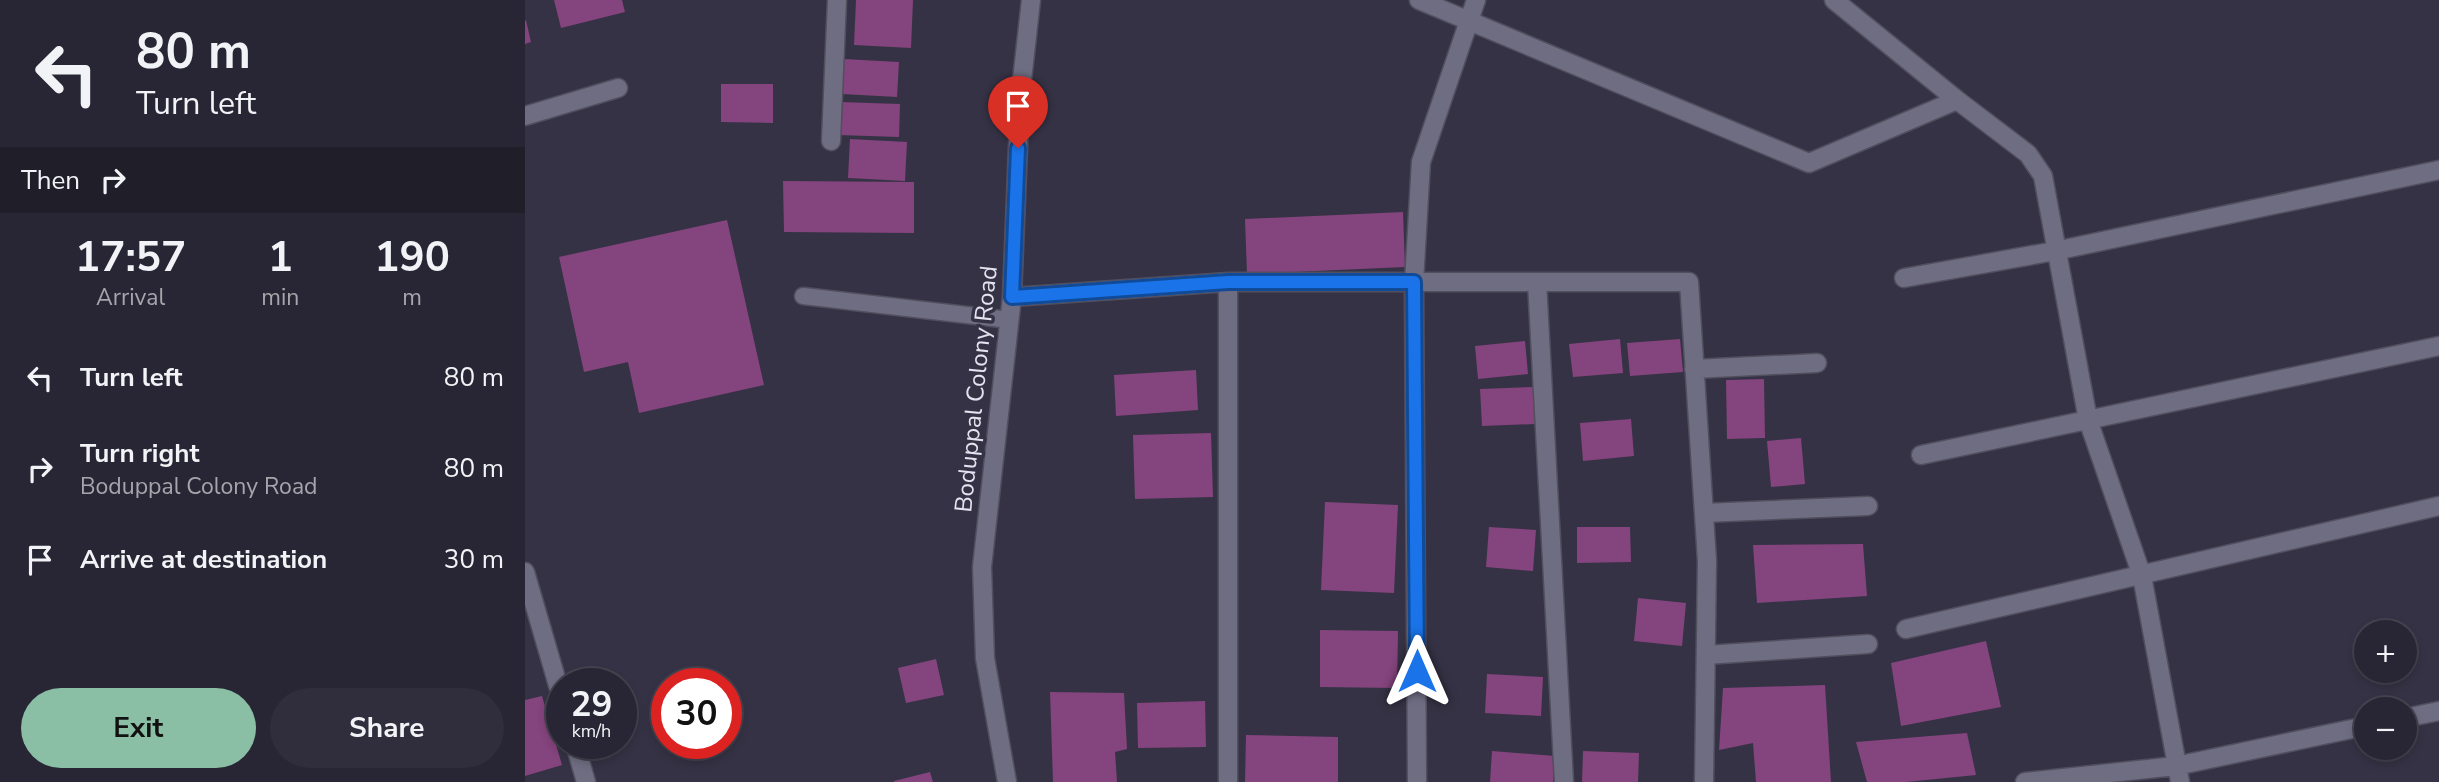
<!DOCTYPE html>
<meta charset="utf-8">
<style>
:root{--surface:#282634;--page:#302e3c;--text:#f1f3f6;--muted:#a5a5ac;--line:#44434f;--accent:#8abfa5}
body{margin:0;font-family:"Nunito Sans",sans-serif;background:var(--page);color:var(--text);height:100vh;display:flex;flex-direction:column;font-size:26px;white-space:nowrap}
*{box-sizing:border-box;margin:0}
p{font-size:23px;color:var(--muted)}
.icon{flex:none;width:38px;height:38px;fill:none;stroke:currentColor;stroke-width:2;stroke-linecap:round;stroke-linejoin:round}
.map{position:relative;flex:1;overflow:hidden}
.drawer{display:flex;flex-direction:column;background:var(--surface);width:525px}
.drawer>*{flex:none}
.banner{background:#282634;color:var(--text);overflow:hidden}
.fabs{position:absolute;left:1829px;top:620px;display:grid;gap:14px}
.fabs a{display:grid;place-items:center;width:63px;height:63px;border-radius:50%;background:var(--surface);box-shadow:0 4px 10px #0003,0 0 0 2px var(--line);font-size:35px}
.speed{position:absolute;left:21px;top:668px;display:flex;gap:14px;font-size:35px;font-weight:700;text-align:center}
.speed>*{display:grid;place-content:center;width:91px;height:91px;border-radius:50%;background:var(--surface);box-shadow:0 4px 10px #0003,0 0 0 2px var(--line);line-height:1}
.speed small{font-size:18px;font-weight:400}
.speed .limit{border:10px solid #d22;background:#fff;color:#111}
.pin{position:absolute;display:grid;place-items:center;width:60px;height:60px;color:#fff;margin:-72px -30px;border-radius:50% 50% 50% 0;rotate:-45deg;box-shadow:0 0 7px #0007}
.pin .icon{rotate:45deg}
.me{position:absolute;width:77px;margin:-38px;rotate:0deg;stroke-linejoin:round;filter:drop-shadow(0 0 5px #0008)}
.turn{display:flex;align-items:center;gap:24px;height:147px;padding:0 21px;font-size:32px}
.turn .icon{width:91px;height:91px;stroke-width:2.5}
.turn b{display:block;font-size:49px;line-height:60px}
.then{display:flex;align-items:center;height:66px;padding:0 21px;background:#0003;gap:14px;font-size:26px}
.eta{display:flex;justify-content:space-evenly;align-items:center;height:119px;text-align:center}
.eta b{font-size:42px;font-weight:700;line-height:49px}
.cta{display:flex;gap:14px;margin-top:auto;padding:14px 21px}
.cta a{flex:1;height:80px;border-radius:42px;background:var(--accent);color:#111;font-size:28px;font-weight:700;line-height:80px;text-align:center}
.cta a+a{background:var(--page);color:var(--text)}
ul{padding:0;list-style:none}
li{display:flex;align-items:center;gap:21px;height:91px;padding:0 21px}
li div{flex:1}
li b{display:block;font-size:26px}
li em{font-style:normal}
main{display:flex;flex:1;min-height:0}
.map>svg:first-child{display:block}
.building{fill:#84447d}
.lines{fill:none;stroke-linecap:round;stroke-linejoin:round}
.service-casing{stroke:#514e5e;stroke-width:19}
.minor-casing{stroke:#514e5e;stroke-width:21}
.tertiary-casing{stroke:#514e5e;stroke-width:21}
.service{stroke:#6f6d82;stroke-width:16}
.minor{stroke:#6f6d82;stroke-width:18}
.tertiary{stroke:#6f6d82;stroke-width:18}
.route-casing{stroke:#114b97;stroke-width:18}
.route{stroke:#1a73e8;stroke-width:12}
.labels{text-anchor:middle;stroke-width:7;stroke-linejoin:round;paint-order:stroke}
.street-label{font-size:24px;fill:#e4e3ef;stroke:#353245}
</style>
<main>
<section class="drawer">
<div class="banner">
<div class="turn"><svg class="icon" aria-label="left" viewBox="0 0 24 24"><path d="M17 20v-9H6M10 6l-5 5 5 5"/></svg><div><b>80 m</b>Turn left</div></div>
<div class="then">Then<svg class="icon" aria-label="right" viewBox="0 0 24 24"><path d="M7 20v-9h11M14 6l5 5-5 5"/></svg></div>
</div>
<div class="eta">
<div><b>17:57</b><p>Arrival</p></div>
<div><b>1</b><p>min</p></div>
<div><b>190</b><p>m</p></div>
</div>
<ul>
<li><svg class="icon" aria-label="left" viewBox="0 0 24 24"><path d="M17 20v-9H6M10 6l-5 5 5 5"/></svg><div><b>Turn left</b></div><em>80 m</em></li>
<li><svg class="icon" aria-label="right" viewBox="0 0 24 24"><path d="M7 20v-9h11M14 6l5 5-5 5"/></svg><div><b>Turn right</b><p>Boduppal Colony Road</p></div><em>80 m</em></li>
<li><svg class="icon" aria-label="arrive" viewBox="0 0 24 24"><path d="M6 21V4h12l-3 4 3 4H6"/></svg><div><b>Arrive at destination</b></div><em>30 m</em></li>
</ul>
<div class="cta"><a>Exit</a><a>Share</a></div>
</section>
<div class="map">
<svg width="1914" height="782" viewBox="0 0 1914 782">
<rect width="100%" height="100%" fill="#353245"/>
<path class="building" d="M29 0H97L100 12 36 28Z
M331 0H388L386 48 329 45Z
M1 20 6 42 0 44V21Z
M319 59 374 62 372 97 317 94Z
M196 84H248V123L196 122Z
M315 102 375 104 374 137 313 135Z
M325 139 382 142 380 181 323 178Z
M258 181 389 182V233L259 232Z
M878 212 880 267 722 274 720 219Z
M202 220 239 385 114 413 103 362 59 372 34 257Z
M1095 339 1098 373 1048 377 1044 344Z
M1155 339 1158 372 1105 376 1102 343Z
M1000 341 1003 374 953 379 950 346Z
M671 370 673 410 591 416 589 375Z
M1239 379 1240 438 1202 439 1201 380Z
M1008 387 1010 424 957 426 955 389Z
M1106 419 1109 456 1058 461 1055 423Z
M686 433 688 497 610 499 608 435Z
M1276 438 1280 484 1246 487 1242 441Z
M800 502 873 505 869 593 796 590Z
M964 527 1011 530 1008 571 961 567Z
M1052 527H1105L1106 562 1052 563Z
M1338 544 1342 596 1232 603 1228 545Z
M1113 598 1161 603 1157 646 1109 641Z
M795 630 873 631 872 688 795 687Z
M1461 641 1476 707 1376 726 1366 663Z
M411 659 419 695 381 703 373 668Z
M962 674 1018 677 1016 716 960 713Z
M1300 685 1306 782H1231L1228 743 1194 750 1198 688Z
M525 692 599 693 602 749 590 752 592 782H528Z
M17 696 37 765 0 776V700Z
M680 701 681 747 613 748 612 703Z
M1442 733 1451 775 1381 782H1342L1331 742Z
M721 735 813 737V782H720Z
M967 751 1030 756 1028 782H965Z
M1058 751 1114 753 1113 782H1057Z
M405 772 408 782H369V781Z"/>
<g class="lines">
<g class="service-casing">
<path id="service" d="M278 296 485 320"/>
</g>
<g class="minor-casing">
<path id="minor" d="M894 0 1284 163 1432 100
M1309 0 1432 100 1503 154 1518 176 1563 420 1617 576 1655 782
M0 116 93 88
M306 141 312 0
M1379 278 1530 251 1914 170
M703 282V782
M1012 282 1039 782
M487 297 703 282H1164L1182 561 1179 782
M1169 369 1292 363
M1396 455 1914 346
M1179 513 1343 506
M0 572 37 699
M1381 629 1914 506
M1181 655 1343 644
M1880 718 1914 711
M50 744 61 782
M892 782 889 282 896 162 951 0
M1500 782 1651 766 1841 726"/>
</g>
<g class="tertiary-casing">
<path id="tertiary" d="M482 782 460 658 457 567 487 297 495 98 506 0"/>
</g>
<use href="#service" class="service"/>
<use href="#minor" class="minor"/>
<use href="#tertiary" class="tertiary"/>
</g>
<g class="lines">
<g class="route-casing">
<path id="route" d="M493 148 487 297 703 282H889L892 671"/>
</g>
<use href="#route" class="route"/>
</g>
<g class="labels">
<g class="street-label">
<text transform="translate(451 389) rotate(-84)" y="8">Boduppal Colony Road</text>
</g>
</g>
</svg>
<div class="fabs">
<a>+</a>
<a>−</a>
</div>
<div class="speed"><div>29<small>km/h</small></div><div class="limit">30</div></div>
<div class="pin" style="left:493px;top:148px;background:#d93025"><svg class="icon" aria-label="arrive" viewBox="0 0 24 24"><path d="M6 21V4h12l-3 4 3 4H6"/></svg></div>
<svg class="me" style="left:892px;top:671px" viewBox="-20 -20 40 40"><path d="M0-17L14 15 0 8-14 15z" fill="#1a73e8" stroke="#fff" stroke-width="4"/></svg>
</div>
</main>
